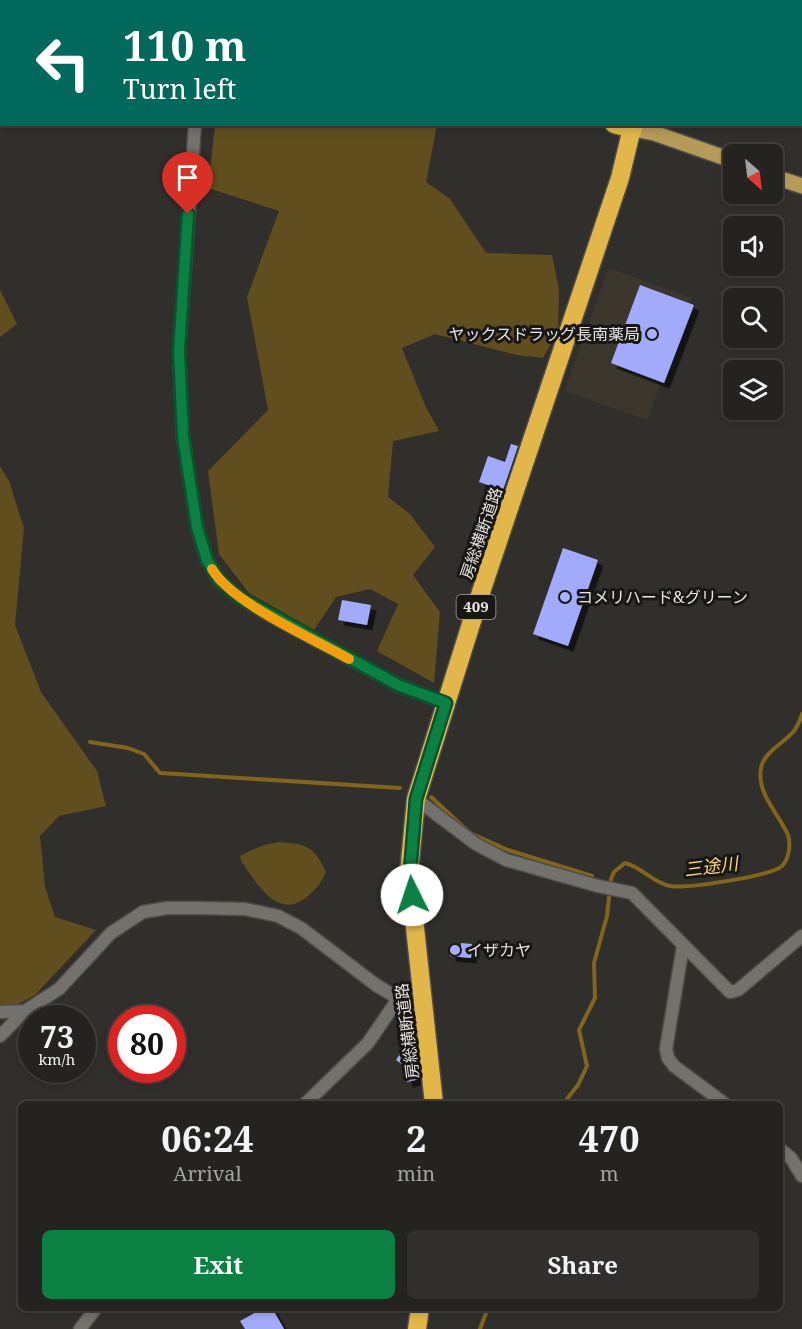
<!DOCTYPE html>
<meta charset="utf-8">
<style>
:root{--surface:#252320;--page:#312f2d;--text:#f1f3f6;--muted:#a3a4a5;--line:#42403e;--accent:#0b8043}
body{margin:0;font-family:"Noto Serif","Noto Sans JP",serif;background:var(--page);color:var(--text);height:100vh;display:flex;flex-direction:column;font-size:22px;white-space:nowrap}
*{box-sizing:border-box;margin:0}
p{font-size:20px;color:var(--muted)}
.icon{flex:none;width:33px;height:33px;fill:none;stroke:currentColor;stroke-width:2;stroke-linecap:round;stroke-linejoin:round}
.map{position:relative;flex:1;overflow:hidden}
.details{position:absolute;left:18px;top:1101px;width:765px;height:210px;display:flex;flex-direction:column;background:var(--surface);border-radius:9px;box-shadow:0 3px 9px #0003,0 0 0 2px var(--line)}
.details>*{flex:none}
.banner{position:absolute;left:0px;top:0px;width:802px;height:126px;box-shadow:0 3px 9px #0003,0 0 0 2px var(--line);background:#00695c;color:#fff;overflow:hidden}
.needle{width:39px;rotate:152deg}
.tools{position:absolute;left:723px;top:144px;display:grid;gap:12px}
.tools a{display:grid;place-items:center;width:60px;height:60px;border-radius:9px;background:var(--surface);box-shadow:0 3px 9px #0003,0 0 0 2px var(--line);font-size:30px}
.speed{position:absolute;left:18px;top:1005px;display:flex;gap:12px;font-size:30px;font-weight:700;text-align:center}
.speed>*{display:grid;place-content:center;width:78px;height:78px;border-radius:50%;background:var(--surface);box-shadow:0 3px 9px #0003,0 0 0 2px var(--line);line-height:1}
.speed small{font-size:15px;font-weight:400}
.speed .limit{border:9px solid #d22;background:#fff;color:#111}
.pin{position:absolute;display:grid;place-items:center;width:51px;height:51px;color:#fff;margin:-62px -26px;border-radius:50% 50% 50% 0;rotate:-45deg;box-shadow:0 0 6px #0007}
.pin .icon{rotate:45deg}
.me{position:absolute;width:66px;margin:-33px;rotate:356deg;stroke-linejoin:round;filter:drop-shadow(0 0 4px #0008)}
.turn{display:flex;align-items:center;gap:21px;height:126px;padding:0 24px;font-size:27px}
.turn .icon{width:78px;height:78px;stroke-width:2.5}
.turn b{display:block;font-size:42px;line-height:51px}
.eta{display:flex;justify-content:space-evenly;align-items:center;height:102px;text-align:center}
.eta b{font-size:36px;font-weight:700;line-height:42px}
.cta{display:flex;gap:12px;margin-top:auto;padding:12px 24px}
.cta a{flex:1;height:69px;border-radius:9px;background:var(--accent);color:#fff;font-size:24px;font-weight:700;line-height:69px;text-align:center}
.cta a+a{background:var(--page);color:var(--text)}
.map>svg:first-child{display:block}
.built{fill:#3b372d}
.green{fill:#614e1e}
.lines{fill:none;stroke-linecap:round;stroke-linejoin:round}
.stream{stroke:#80651b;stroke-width:4}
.building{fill:#a2aafc;filter:url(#shadow)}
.minor-casing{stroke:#4e4d49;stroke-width:15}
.major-casing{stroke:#4e4d49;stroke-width:18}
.highway-casing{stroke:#4e4d49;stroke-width:21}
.minor{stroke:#73716c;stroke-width:12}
.major{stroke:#b69b58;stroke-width:15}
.highway{stroke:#e2b74a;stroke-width:18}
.route-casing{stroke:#07532c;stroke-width:15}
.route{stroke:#0b8043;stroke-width:10}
.slow{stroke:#f59e0b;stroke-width:10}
.poi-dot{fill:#a8b0fc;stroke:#181715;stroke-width:2}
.labels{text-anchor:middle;stroke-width:6;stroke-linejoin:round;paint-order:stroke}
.shield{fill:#181715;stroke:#a8a7a4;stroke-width:1.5}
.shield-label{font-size:15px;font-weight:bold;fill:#e6e5e2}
.poi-label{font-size:16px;fill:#e6e5e2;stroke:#181715;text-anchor:start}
.street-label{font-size:16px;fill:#e6e5e2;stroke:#181715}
.water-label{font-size:18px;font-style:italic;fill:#fdd77b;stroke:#181715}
</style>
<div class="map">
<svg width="802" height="1329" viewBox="0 0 802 1329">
<defs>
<filter id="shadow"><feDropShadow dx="5.5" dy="5.5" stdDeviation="0" flood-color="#0009"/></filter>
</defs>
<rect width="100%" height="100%" fill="#312f2b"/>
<path class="built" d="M609 268 692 298 647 420 564 391Z"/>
<path class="green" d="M215 125H437L426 182 450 199 486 253 552 255 559 289 558 331 543 358 517 355 435 334 402 348 425 405 439 431 393 441 388 497 410 514 435 547 413 575 440 612 434 683 377 651 398 604 370 589 336 597 314 630 249 593 219 554 208 471 268 410 247 297 279 211 208 188Z
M0 290 17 324 0 337Z
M0 466 9 481 24 528 15 625 41 692 97 771 106 806 59 816 40 836 45 887 55 917 96 930 35 995 0 1014Z
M279 842C307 844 314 846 326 872 322 882 317 888 309 895 279 923 257 884 241 861L240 856C253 849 265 844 279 842Z"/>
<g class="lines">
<path class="stream" d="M90 742 128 748 144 754 160 773 400 788
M431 797 470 833 508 850 592 876
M563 1104 578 1085 587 1066 579 1030 595 998 594 963 607 916 611 879 614 872 625 863C642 867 653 883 670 886 686 889 771 876 782 866 789 859 791 844 788 835 779 814 756 793 761 768 763 753 785 742 794 731 798 726 800 720 802 714
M480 1329 488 1308"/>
</g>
<path class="building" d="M640 285 694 305 664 383 611 363Z
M511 444 518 446 503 490 479 482 488 456 505 462Z
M563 548 598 560 568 646 533 634Z
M342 600 371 605 367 625 338 620Z
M461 943 472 944 471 958 450 956 451 945 461 946Z
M407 1043 417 1049 415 1056 420 1079 407 1082 403 1065 396 1060Z
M264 1308H272L284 1329H245L240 1321Z"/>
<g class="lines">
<g class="minor-casing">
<path id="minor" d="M187 0 188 2
M149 2 151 0
M677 2 678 0
M0 8 2 9
M195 124 179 351 183 437 197 527 207 560 219 580 239 597 271 616 398 685 446 703
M416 799 476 844 506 860 598 886 632 893 730 992 738 990 802 936
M683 946 666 1049 668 1058 674 1066 725 1104
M0 1012 25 1011 59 989 111 933 143 912 167 908H200L245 909 278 916 301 928 376 985 424 1014
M0 1036 25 1011
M305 1104 368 1043 398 999
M780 1149 791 1158 802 1176
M80 1329 96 1308"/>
</g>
<g class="major-casing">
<path id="major" d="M633 129 654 133 734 161
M772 176 802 186"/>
</g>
<g class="highway-casing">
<path id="highway" d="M651 2V0
M0 43H2
M614 124 633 129
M434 1104 409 872 416 799 482 589 620 178 633 124
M417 1329 420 1308"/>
</g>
<use href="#minor" class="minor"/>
<use href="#major" class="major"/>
<use href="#highway" class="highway"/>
</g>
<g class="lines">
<g class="route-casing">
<path id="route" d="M188 214 179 351 183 437 197 527 207 560 219 580 239 597 255 606 398 685 446 703 416 799 410 872 412 895"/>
</g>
<use href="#route" class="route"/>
<path class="slow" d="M212 569C233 604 312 638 349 659"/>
</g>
<g class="poi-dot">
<circle cx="652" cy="334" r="6"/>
<circle cx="565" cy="597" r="6"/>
<circle cx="455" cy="950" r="6"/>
</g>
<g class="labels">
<rect class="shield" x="456.5" y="595" width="39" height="24" rx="4.5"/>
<g class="shield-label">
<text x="476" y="612">409</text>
</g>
<g class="poi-label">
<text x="640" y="340" text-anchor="end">ヤックスドラッグ長南薬局</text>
<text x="577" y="603">コメリハード&amp;グリーン</text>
<text x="467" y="956">イザカヤ</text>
</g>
<g class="street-label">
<text transform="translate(481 533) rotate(-71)" y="6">房総横断道路</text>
<text transform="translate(407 1031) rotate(-97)" y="6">房総横断道路</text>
</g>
<g class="water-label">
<text transform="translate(711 867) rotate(-7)" y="6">三途川</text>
</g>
</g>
</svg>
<div class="tools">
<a><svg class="needle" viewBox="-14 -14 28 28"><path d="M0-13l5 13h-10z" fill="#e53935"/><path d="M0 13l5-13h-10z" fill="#a3a4a5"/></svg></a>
<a><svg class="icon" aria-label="sound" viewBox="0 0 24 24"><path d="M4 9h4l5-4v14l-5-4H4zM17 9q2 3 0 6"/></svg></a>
<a><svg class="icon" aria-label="search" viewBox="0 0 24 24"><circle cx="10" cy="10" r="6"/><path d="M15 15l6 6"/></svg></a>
<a><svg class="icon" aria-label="layers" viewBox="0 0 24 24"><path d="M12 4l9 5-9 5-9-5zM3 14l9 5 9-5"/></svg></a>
</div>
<div class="speed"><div>73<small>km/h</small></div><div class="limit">80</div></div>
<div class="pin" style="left:188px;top:214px;background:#d93025"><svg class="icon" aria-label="arrive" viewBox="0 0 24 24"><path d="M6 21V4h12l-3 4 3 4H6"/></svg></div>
<svg class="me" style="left:412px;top:895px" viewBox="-20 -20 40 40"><circle r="19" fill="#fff"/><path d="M0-13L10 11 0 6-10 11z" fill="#0b8043"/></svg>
<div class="banner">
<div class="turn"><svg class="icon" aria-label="left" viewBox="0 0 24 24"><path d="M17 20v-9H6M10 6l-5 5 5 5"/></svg><div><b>110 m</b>Turn left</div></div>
</div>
<section class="details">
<div class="eta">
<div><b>06:24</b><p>Arrival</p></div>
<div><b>2</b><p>min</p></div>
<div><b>470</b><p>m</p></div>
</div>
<div class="cta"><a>Exit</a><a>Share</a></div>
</section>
</div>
